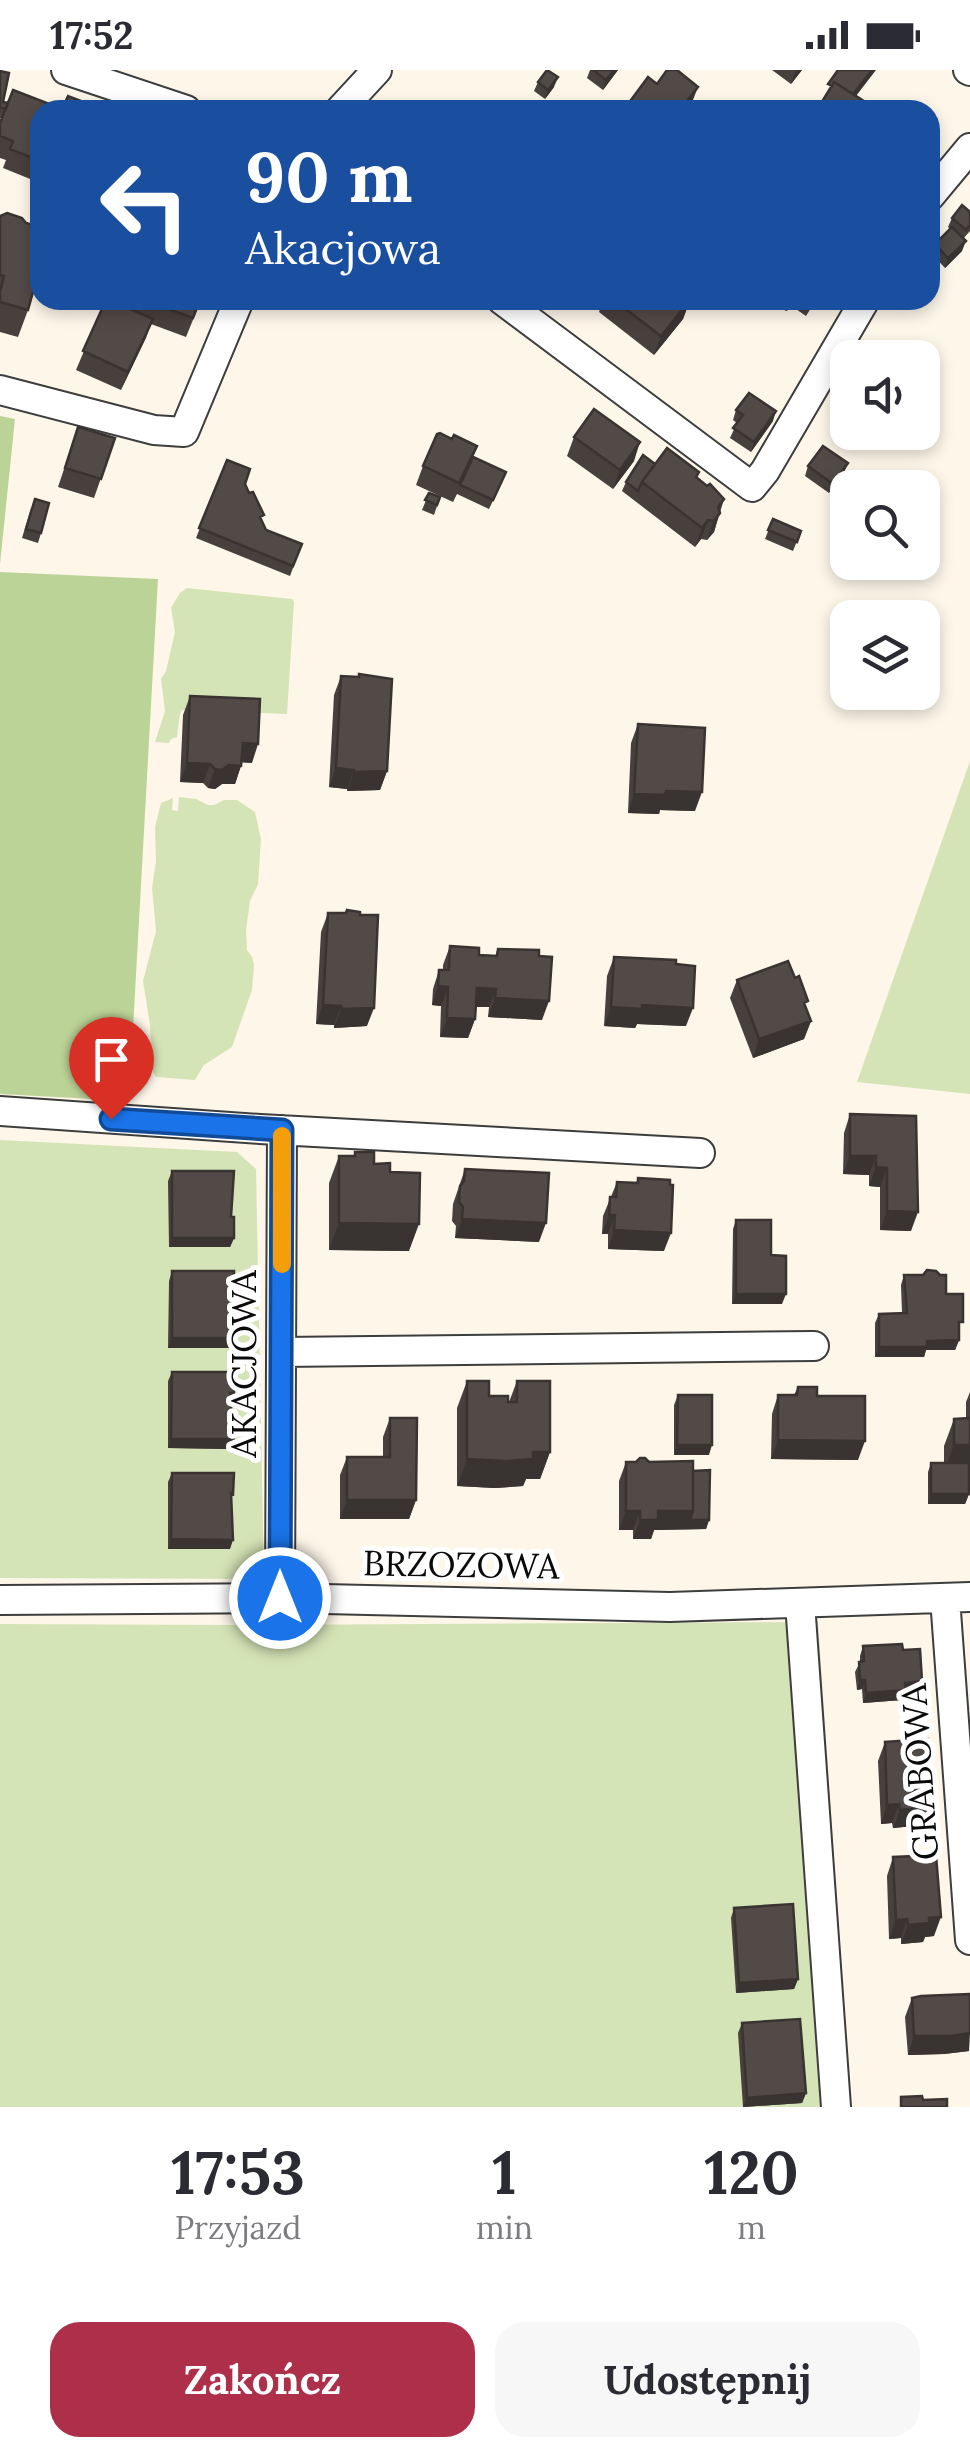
<!DOCTYPE html>
<html lang="pl">
<meta charset="utf-8">
<style>
:root{--surface:#fff;--page:#f7f7f7;--text:#2b2b33;--muted:#7c7c81;--accent:#ad2f4a}
body{margin:0;font-family:Lora,serif;background:var(--page);color:var(--text);height:100vh;display:flex;flex-direction:column;font-size:38px;white-space:nowrap}
*{box-sizing:border-box;margin:0}
p{font-size:32px;color:var(--muted)}
.icon{flex:none;width:55px;height:55px;fill:none;stroke:currentColor;stroke-width:2;stroke-linecap:round;stroke-linejoin:round}
.map{position:relative;height:2037px;overflow:hidden}
.panel{display:flex;flex-direction:column;background:var(--surface);flex:1}
.panel>*{flex:none}
.banner{position:absolute;left:30px;top:30px;width:910px;height:210px;border-radius:30px;box-shadow:0 5px 15px #0003;background:#1a4fa0;color:#fff;overflow:hidden}
.tools{position:absolute;left:830px;top:270px;display:grid;gap:20px}
.tools a{display:grid;place-items:center;width:110px;height:110px;border-radius:20px;background:var(--surface);box-shadow:0 5px 15px #0003;font-size:50px}
.pin{position:absolute;display:grid;place-items:center;width:85px;height:85px;color:#fff;margin:-102px -42px;border-radius:50% 50% 50% 0;rotate:-45deg;box-shadow:0 0 10px #0007}
.pin .icon{rotate:45deg}
.me{position:absolute;width:110px;margin:-55px;rotate:0deg;stroke-linejoin:round;filter:drop-shadow(0 0 8px #0008)}
.turn{display:flex;align-items:center;gap:35px;height:210px;padding:0 50px;font-size:45px}
.turn .icon{width:130px;height:130px;stroke-width:2.5}
.turn b{display:block;font-size:70px;line-height:85px}
.eta{display:flex;justify-content:space-evenly;align-items:center;height:170px;text-align:center}
.eta b{font-size:60px;font-weight:800;line-height:70px}
.action{display:flex;gap:20px;margin-top:auto;padding:20px 50px}
.action a{flex:1;height:115px;border-radius:30px;background:var(--accent);color:#fff;font-size:40px;font-weight:800;line-height:115px;text-align:center}
.action a+a{background:var(--page);color:var(--text)}
.status{display:flex;justify-content:space-between;align-items:center;height:70px;padding:0 50px;background:var(--surface);direction:ltr}
.status svg{height:28px;fill:currentColor}
.map>svg:first-child{display:block}
.green{fill:#d5e4b6}
.forest{fill:#bcd397}
.lines{fill:none;stroke-linecap:round;stroke-linejoin:round}
.minor-casing{stroke:#3d3d3d;stroke-width:32}
.minor{stroke:#fff;stroke-width:28}
.wall{fill:#47403d}
.shaded-wall{fill:#393432}
.building{fill:#524a47;stroke:#393432;stroke-width:2.5}
.route-casing{stroke:#114b97;stroke-width:25}
.route{stroke:#1a73e8;stroke-width:18}
.slow{stroke:#f59e0b;stroke-width:18}
.labels{text-anchor:middle;stroke-width:10;stroke-linejoin:round;paint-order:stroke}
.street-label{font-size:35px;fill:#0a0a0a;stroke:#fff}
</style>
<div class="status"><b>17:52</b><svg viewBox="0 0 49 12"><path d="M0 12V9h3v3zM5 12V6h3v6zM10 12V3h3v9zM15 12V0h3v12zM26 1h20v11H26zM47 4h2v5h-2z"/></svg></div>
<div class="map">
<svg width="970" height="2037" viewBox="0 0 970 2037">
<rect width="100%" height="100%" fill="#fdf6e9"/>
<path class="green" d="M187 518 292 529 294 532 287 644 182 640 180 644 177 667 171 669 169 673 155 672 165 641 161 609 166 601 175 562 171 538 180 523Z
M970 691V1024L857 1012Z
M179 727 196 729 208 735H214L224 730H237L255 742 261 769 258 814 250 831 246 860 247 880 252 887 254 895 252 920 232 977 204 995 195 1010 156 1007 153 1002 150 955 143 911 156 861 152 818 156 791 155 757 161 733 173 728 172 740 178 741Z
M0 1070 237 1082 256 1099 264 1509 0 1508Z
M818 1552 851 2037H0V1554L235 1555Z"/>
<path class="forest" d="M0 346 15 349 0 494Z
M0 502 158 509 129 1031 0 1024Z"/>
<g class="lines">
<g class="minor-casing">
<path id="minor" d="M66 0 186 40
M968 0 970 1
M340 40 377 0
M930 126 970 78
M502 230 752 417 765 401 865 230
M0 320 154 360 184 362 239 230
M0 1041 260 1059 700 1083
M281 1282 814 1276
M280 1528 282 1060
M945 1528 970 1870
M0 1530 280 1528 670 1537 970 1527
M800 1533 836 2037"/>
</g>
<use href="#minor" class="minor"/>
</g>
<path class="wall" d="M590 0H618L603 20 587 8Z
M772 0H802L791 14Z
M0 1 3 32 78 40H40V113L3 98 6 90 0 88V53L2 48H0Z
M538 12 554 17 545 29 534 21Z
M657 14 691 35 687 40H628L631 30Z
M970 142V161L963 169 962 181 945 198 931 183 935 174 950 159 948 157 952 148Z
M0 146 40 196 35 211 28 240 18 267 0 262Z
M103 230H201L186 267 151 254 121 320 76 300 103 236 101 235Z
M603 230H690L683 249 654 285 599 242Z
M780 230H816L806 246 793 237 786 241 780 237Z
M736 340 773 351 751 382 730 368 737 353 733 350Z
M78 357 115 368 94 428 58 417Z
M574 367 634 391 613 419 567 386Z
M452 369 477 376 473 387 502 412 489 439 457 424 453 432 416 415 423 396Z
M227 390 245 414 266 460 302 474 290 506 196 468Z
M848 393 844 402 829 423 805 406 808 396Z
M655 394 699 402 697 408 720 441 714 462 707 470 701 469 695 477 622 421 626 412Z
M429 423 440 427 434 445 422 440Z
M31 438 41 463 38 473 22 468Z
M773 449 801 461 793 481 765 469Z
M341 606 387 701 380 720 347 721V719L329 717 334 625Z
M190 626 252 693 242 692 235 714H222L215 719 208 718 203 713 180 712 183 645Z
M638 654 695 741 660 740 659 744 628 743 631 673Z
M328 843 367 956 334 958V955L316 954 321 862Z
M450 876 479 885 495 886 498 879 542 950 488 947 489 937H476L475 949 468 968 440 967 441 936 432 935 433 919 439 900H443V895Z
M614 887 686 956 637 954 635 958 604 956 607 906Z
M737 910 806 938 811 951 804 969 753 988 730 928Z
M850 1044 916 1046 911 1161 880 1160V1117L869 1116V1105L843 1104 844 1063Z
M355 1082 390 1102 409 1181 329 1180V1113L339 1086H354Z
M465 1099 539 1172 455 1168 456 1156 452 1151 453 1134Z
M172 1101 231 1147 234 1168 230 1177H169L168 1111Z
M638 1108 664 1181 608 1179V1164H602L603 1146 617 1112 636 1113Z
M736 1150 771 1185 782 1234H732L733 1159Z
M172 1201 234 1222 231 1231 230 1278H168L169 1211Z
M904 1205 946 1224 959 1261V1270L955 1280H926L924 1287H875V1253L879 1244 902 1243 901 1215Z
M172 1302 234 1323 231 1330 234 1369 230 1379 168 1378V1311Z
M467 1311 489 1326 509 1332 517 1311 550 1382 540 1409H526L523 1416 495 1418 457 1416V1338Z
M798 1317 858 1390 771 1389 772 1344 778 1325H794Z
M970 1322V1402L969 1424 965 1434H928V1402L931 1393H944V1376L954 1349 966 1348V1332Z
M678 1325 709 1385H674V1335Z
M390 1348 416 1430 409 1449H340V1405L347 1387H383V1367Z
M626 1392H649L693 1401 709 1450 706 1459 654 1460 651 1469H633V1460H619V1411Z
M172 1403 231 1430 230 1479H168V1412Z
M863 1576 903 1580 922 1611 919 1621 905 1622 902 1630 863 1633 862 1619 857 1620 855 1602 860 1592V1586Z
M885 1672 932 1731 926 1750 916 1751 914 1756 893 1758 892 1753 881 1754 878 1691Z
M893 1787 934 1866 925 1867 923 1872 901 1874V1868L889 1869 887 1806Z
M734 1838 798 1909 794 1919 736 1923 731 1848Z
M912 1928 969 1981 944 1984 908 1985 905 1947Z
M742 1953 806 2023 802 2033 743 2037 738 1963Z"/>
<path class="shaded-wall" d="M614 0H618L603 20 606 10Z
M796 0H802L791 14Z
M872 0H876L846 39 849 30Z
M558 7 554 17 545 29 548 20Z
M698 17 691 35 687 40H680Z
M966 171 962 181 945 198 948 188Z
M690 230 683 249 654 285 661 266Z
M790 230H796L793 237 786 241Z
M153 249 146 268 121 320 128 302Z
M776 341 773 351 751 382 754 372Z
M640 372 634 391 613 419 620 400Z
M848 393 844 402 829 423 833 414Z
M724 429 714 462 707 470 718 437Z
M708 450 701 469 695 477 702 458Z
M243 673 258 674 252 693 236 692Z
M187 693 210 694 203 713 180 712Z
M229 695 241 696 235 714H222L215 719 208 718 215 699Z
M336 698 354 700 347 719 329 717Z
M368 701H387L380 720 347 721 354 702Z
M666 721 702 722 695 741 660 740 659 744 628 743 634 724Z
M438 916 448 917 441 936 432 935Z
M477 918 496 919 489 937H470Z
M495 928 549 931 542 950 488 947Z
M323 935 341 936 334 955 316 954Z
M642 935 693 938 686 956 637 954 635 958 604 956 611 937Z
M374 938 367 956 334 958 341 939Z
M447 948 475 949 468 968 440 967Z
M811 951 804 969 753 988 759 969Z
M850 1086H876L869 1105 843 1104Z
M876 1097 887 1098 880 1117 869 1116Z
M887 1141 918 1142 911 1161 880 1160Z
M609 1145H615L608 1164H602Z
M462 1149 546 1153 539 1172 455 1168Z
M339 1153 419 1154 409 1181 329 1180Z
M614 1160 671 1163 664 1181 608 1179Z
M172 1168H234L230 1177H169Z
M736 1224H786L782 1234H732Z
M172 1268H234L230 1278H168Z
M959 1270 955 1280H926L924 1287H875L879 1277 927 1271Z
M171 1369H234L230 1379 168 1378Z
M778 1370 865 1371 858 1390 771 1389Z
M677 1375H712L709 1385H674Z
M954 1375H970V1402H944Z
M533 1382H550L540 1409H526L523 1416 495 1418 457 1416 467 1389Z
M931 1424H969L965 1434H928Z
M347 1430H416L409 1449H340Z
M626 1441H640L633 1460H619Z
M658 1441H693L709 1450 706 1459 654 1460 651 1469H633L640 1450Z
M171 1469 233 1470 230 1479H168Z
M860 1610H865L862 1619 857 1620Z
M922 1611 919 1621 905 1622 902 1630 863 1633 866 1623 905 1613Z
M932 1731 926 1750 916 1751 914 1756 893 1758 900 1740 921 1732Z
M899 1734 892 1753 881 1754 887 1735Z
M941 1847 934 1866 925 1867 923 1872 901 1874 908 1855 929 1848Z
M907 1849 901 1868 889 1869 896 1850Z
M798 1909 794 1919 736 1923 739 1913Z
M970 1963 969 1981 944 1984 908 1985 914 1966Z
M806 2023 802 2033 743 2037 747 2028Z"/>
<path class="building" d="M547 0 558 7 548 20 538 12Z
M593 0H614L606 10Z
M667 0H677L698 17 680 40H643L631 30 648 7 657 14Z
M838 0H872L853 24 834 12 832 16 828 14Z
M0 1 9 3 3 32 8 33 6 39 0 37Z
M834 12 878 40H817Z
M13 20 62 39 68 26 81 31 78 40H40V91L10 79 13 71 0 66V53Z
M962 135 970 142V155L966 160 952 148Z
M7 143 22 148 26 153 40 157V196L35 195 31 210 36 211 28 240 0 232V222L4 206 0 205V146Z
M952 157 966 171 948 188 935 174Z
M106 230H110L153 249 128 302 83 281Z
M144 230H200L193 248Z
M614 230H690L661 266Z
M749 323 776 341 754 372 733 358 743 345 736 340Z
M594 339 640 372 620 400 574 367Z
M78 357 115 368 101 409 65 398Z
M440 363 452 369 454 365 477 376 459 413 423 396 437 364Z
M823 376 848 393 833 414 808 396Z
M667 378 699 402 696 407 707 416 710 414 724 429 718 437 720 443 714 451 708 450 702 458 642 412Z
M643 385 655 394 642 412 638 421 626 412Z
M473 387 506 402 493 430 460 415Z
M227 390 250 399 245 414 249 423 253 422 264 445 260 447 266 460 302 474 293 496 199 458Z
M429 423 440 427 437 435 425 430Z
M35 429 49 433 41 463 26 459Z
M773 449 801 461 797 472 768 460Z
M359 604 392 609 387 701 354 702V700L336 698 341 606 359 607Z
M190 626 260 629 258 674 243 673 241 696 229 695 222 700 215 699 210 694 187 693Z
M638 654 705 658 702 722 666 721 665 725 634 724Z
M347 840 360 842V845H378L374 938 341 939V936L323 935 328 843H346Z
M450 876 479 878V885L497 886 498 879 539 880V886L552 887 549 931 495 928 496 919 477 918 475 949 447 948 448 917 438 916 439 900H449Z
M614 887 676 890V894L695 896 693 938 642 935V939L611 937Z
M788 891 795 908 799 906 808 931 804 933 811 951 759 969 737 910Z
M850 1044 916 1046 918 1142 887 1141V1098L876 1097V1086H850Z
M355 1082H374V1094L390 1093V1102L420 1103 419 1154 339 1153V1086H355Z
M465 1099 549 1103 546 1153 462 1149 463 1137 459 1132 460 1116 464 1111Z
M172 1101H234L231 1147H234V1168H172Z
M638 1108 670 1110V1115H673L671 1163 614 1160 615 1145H609L610 1127H616L617 1112 638 1113Z
M736 1150H771V1185L786 1186V1224H736Z
M927 1200 936 1201 940 1205H946V1224H963V1252H959V1270L927 1271V1277H879V1244L907 1243 904 1205H923Z
M172 1201H234V1222H231V1248H234V1268H172Z
M172 1302H234V1323H230L234 1369H171Z
M467 1311H489V1326H508V1332H517V1311H550V1382H533V1389L505 1391 467 1389Z
M798 1317H817V1326H865V1371L778 1370V1325H797Z
M678 1325H712V1375H677Z
M390 1348H417L416 1430H347V1387H390Z
M970 1348V1375H954V1349Z
M640 1388H645L649 1392 693 1391V1441H658V1450H640V1441H626V1392H636Z
M931 1393H969V1424H931Z
M710 1400 709 1450H690L693 1441V1401Z
M172 1403H234L233 1424 231 1423 233 1470 171 1469Z
M902 1574 903 1580 920 1579 922 1611 905 1613 906 1620 866 1623 865 1610H860L859 1592 864 1591 863 1576Z
M928 1669 932 1731 921 1732V1738L900 1740 899 1734 887 1735 885 1672Z
M936 1785 941 1847 929 1848V1853L908 1855 907 1849 896 1850 893 1787Z
M793 1834 798 1909 739 1913 734 1838Z
M970 1924V1963L951 1966H914L912 1928 921 1926Z
M800 1949 806 2023 747 2028 742 1953Z
M922 2026 923 2030 947 2029V2037H901V2027Z"/>
<g class="lines">
<g class="route-casing">
<path id="route" d="M111 1049 282 1060 280 1528"/>
</g>
<use href="#route" class="route"/>
<path class="slow" d="M282 1194V1066"/>
</g>
<g class="labels">
<g class="street-label">
<text transform="translate(244 1294) rotate(-90)" y="12">AKACJOWA</text>
<text transform="translate(461 1495) rotate(1)" y="12">BRZOZOWA</text>
<text transform="translate(920 1702) rotate(-94)" y="12">GRABOWA</text>
</g>
</g>
</svg>
<div class="tools">
<a><svg class="icon" aria-label="sound" viewBox="0 0 24 24"><path d="M4 9h4l5-4v14l-5-4H4zM17 9q2 3 0 6"/></svg></a>
<a><svg class="icon" aria-label="search" viewBox="0 0 24 24"><circle cx="10" cy="10" r="6"/><path d="M15 15l6 6"/></svg></a>
<a><svg class="icon" aria-label="layers" viewBox="0 0 24 24"><path d="M12 4l9 5-9 5-9-5zM3 14l9 5 9-5"/></svg></a>
</div>
<div class="pin" style="left:111px;top:1049px;background:#d93025"><svg class="icon" aria-label="arrive" viewBox="0 0 24 24"><path d="M6 21V4h12l-3 4 3 4H6"/></svg></div>
<svg class="me" style="left:280px;top:1528px" viewBox="-20 -20 40 40"><circle r="17" fill="#1a73e8" stroke="#fff" stroke-width="3"/><path d="M0-11L8 9 0 5-8 9z" fill="#fff"/></svg>
<div class="banner">
<div class="turn"><svg class="icon" aria-label="left" viewBox="0 0 24 24"><path d="M17 20v-9H6M10 6l-5 5 5 5"/></svg><div><b>90 m</b>Akacjowa</div></div>
</div>
</div>
<section class="panel">
<div class="eta">
<div><b>17:53</b><p>Przyjazd</p></div>
<div><b>1</b><p>min</p></div>
<div><b>120</b><p>m</p></div>
</div>
<div class="action"><a>Zakończ</a><a>Udostępnij</a></div>
</section>
